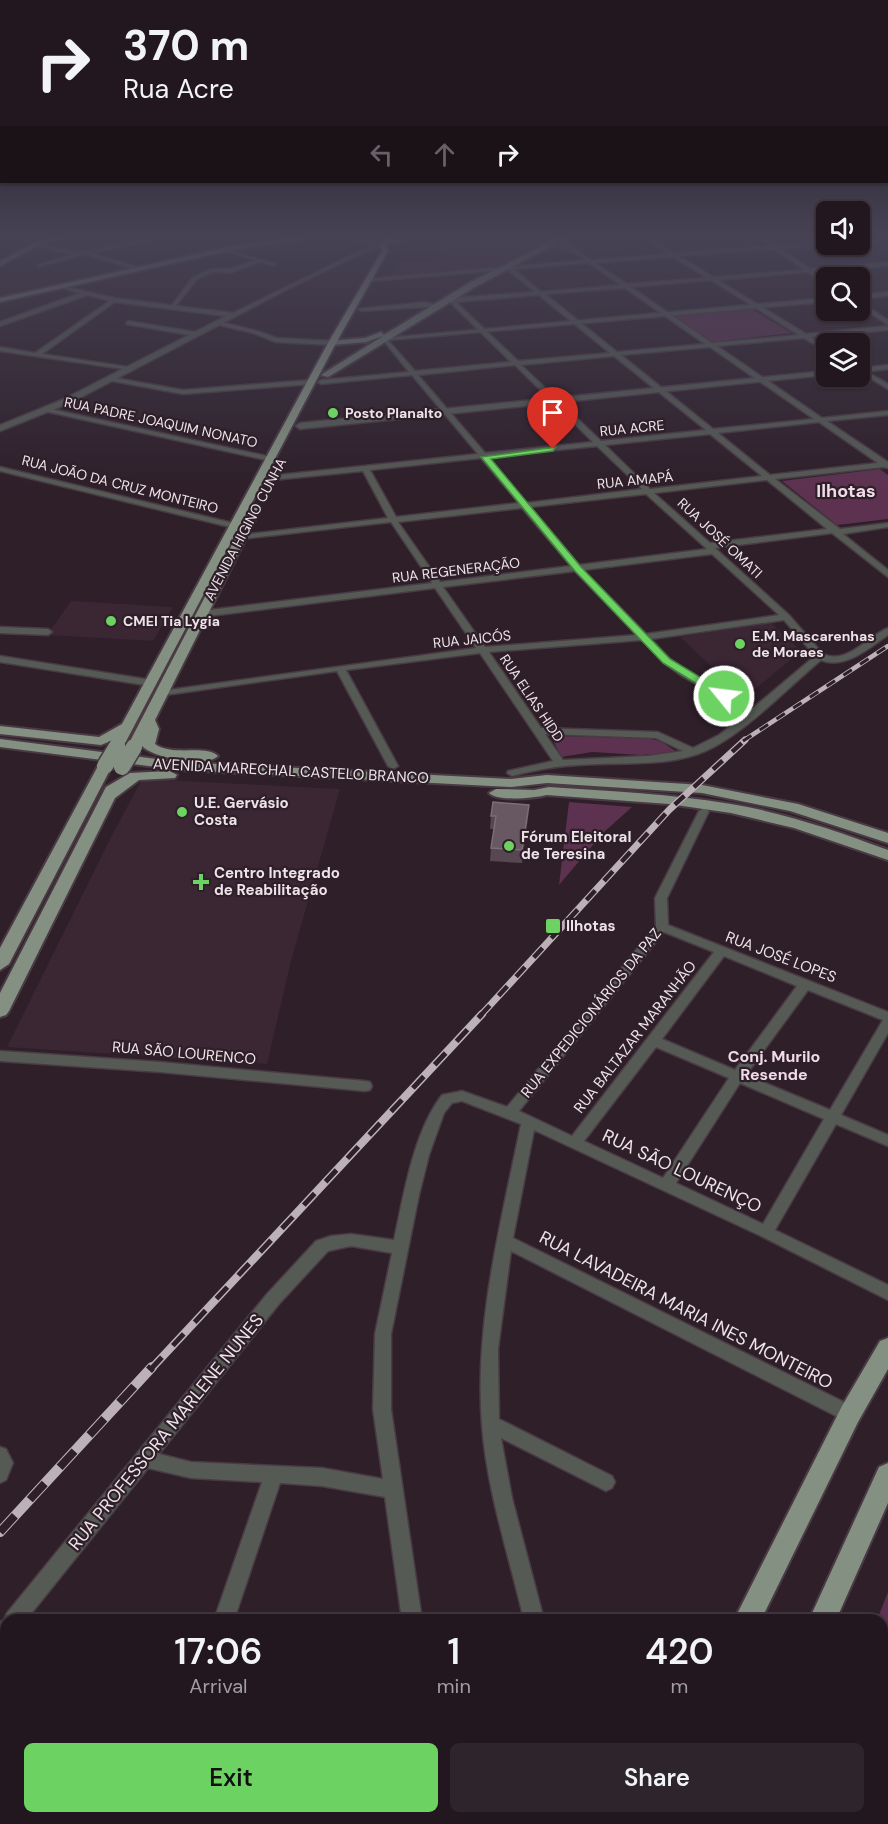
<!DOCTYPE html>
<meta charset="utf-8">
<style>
:root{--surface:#22171f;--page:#2e242c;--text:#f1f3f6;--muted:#a29fa4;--line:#3f363d;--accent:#6cd362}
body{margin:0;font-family:"DM Sans",sans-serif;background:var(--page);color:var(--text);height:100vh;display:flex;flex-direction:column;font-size:22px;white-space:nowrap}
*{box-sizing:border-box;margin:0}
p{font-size:20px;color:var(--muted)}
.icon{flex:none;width:33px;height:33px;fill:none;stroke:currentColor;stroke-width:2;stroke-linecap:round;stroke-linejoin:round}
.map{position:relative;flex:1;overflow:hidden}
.panel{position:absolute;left:0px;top:1614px;width:888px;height:210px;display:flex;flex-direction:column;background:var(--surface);border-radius:18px 18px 0 0;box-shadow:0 2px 4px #0004,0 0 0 2px var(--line)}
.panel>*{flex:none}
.banner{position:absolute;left:0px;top:0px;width:888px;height:183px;box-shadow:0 2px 4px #0004,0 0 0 2px var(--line);background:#22171f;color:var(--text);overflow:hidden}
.buttons{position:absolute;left:816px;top:201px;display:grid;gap:12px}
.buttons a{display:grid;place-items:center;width:54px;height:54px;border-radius:9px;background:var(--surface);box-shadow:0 2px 4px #0004,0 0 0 2px var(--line);font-size:30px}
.pin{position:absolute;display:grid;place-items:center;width:51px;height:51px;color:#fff;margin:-62px -26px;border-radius:50% 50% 50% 0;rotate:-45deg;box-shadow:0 0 6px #0007}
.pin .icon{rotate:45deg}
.me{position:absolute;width:66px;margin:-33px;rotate:299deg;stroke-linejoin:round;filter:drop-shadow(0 0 4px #0008)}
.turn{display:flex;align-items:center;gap:21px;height:126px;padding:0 24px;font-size:27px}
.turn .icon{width:78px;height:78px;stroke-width:2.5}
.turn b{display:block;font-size:42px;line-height:51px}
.lanes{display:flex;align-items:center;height:57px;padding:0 24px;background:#0003;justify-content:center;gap:30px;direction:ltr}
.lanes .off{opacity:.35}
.eta{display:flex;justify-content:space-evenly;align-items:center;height:102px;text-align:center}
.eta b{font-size:36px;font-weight:600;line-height:42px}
.action{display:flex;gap:12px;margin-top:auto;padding:12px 24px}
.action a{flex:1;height:69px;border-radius:9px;background:var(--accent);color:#111;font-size:24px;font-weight:600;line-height:69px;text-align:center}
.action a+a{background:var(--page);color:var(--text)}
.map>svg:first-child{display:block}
.built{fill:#3b2634}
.green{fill:#5d3250}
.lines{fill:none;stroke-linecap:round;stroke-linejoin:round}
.minor-casing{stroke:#493a44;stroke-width:3}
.tertiary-casing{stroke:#493a44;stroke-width:3}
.secondary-casing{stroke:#493a44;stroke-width:4}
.primary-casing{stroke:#493a44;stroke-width:4}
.minor{fill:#555a54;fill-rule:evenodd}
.tertiary{fill:#555a54;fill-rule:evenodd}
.secondary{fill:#6f796e;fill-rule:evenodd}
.primary{fill:#849082;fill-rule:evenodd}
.rail-far3-casing{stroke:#bdb1b8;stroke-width:4.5}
.rail-far2-casing{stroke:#bdb1b8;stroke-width:7}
.rail-far1-casing{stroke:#bdb1b8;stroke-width:8}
.rail-casing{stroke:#bdb1b8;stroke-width:10}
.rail-far3{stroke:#2e1f29;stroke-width:3;stroke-dasharray:10;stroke-linecap:butt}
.rail-far2{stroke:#2e1f29;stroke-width:4.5;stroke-dasharray:13;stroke-linecap:butt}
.rail-far1{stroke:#2e1f29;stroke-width:5;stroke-dasharray:16;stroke-linecap:butt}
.rail{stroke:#2e1f29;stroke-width:8;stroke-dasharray:22;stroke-linecap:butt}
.primary-bridge-casing{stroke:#493a44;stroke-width:19;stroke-linecap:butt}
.primary-bridge{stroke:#849082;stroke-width:16}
.wall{fill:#564751}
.shaded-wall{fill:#3f303a}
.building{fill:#675862;stroke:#7c6d77;stroke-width:1.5}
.route{fill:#6cd362;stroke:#468940;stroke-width:1.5}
.poi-dot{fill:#6cd362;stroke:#2e1f29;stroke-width:2}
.labels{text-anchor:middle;stroke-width:4.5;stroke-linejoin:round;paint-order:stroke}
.far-poi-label{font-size:14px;font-weight:bold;fill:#eee3e9;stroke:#2e1f29;text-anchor:start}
.far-street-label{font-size:14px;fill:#eee3e9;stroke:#2e1f29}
.street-label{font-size:15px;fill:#eee3e9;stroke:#2e1f29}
.poi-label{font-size:15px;font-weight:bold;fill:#eee3e9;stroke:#2e1f29;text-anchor:start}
.neighbourhood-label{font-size:16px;font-weight:bold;fill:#f0dbe8;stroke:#2e1f29}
.far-district-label{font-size:18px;font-weight:bold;fill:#f0dbe8;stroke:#2e1f29}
.near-street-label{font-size:18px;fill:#eee3e9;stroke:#2e1f29}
</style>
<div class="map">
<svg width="888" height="1824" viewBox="0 0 888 1824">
<rect width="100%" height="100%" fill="#2e1f29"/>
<path class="built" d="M513 239 539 245 489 270 390 278 397 262H436L441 256 442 240 493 245Z
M71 601 173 607 153 641 47 635Z
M770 622 801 651 741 701 701 670 713 668 680 637Z
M148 779 340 789 291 961 267 1064 7 1047 110 839 141 781Z"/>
<path class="green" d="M750 308 792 333 711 342 672 315Z
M880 469 888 475V519L837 525 782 481Z
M551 736 645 738 661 741 678 753 641 755 592 752 561 757Z
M569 802 632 807 604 832 559 885Z
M888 1592V1824H824L825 1818H882V1620H877Z"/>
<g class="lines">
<g class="minor-casing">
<path id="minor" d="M9 235H17L40 245 78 253 166 235H177L91 253 141 268 139 271 86 254 38 267V265L73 254 33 246V244Z
M319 235H335L379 242 377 243Z
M494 235H504L569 249 557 240 561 239 591 260 668 254 639 235H645L674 253 770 246 755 235H761L776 246 826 242V244L780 248 810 269 888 262V266L814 272 826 280V284L808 272 718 280 806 334 888 326V330L811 337 826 347V351L804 338 717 346 822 418 888 411V415L827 421 888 462V468L883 467 775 479 840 529 888 523V527L843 534 888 570V577L832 533 715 548 789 615 823 654C847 665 868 636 888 628V635C869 648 845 670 821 660 786 689 740 739 698 754 660 767 618 762 579 765 556 766 535 770 512 776L507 773 508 771 553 761 480 653 346 670 398 766 393 769 388 766 337 671 158 696V692L161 691 476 648 435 588 201 617 197 614 201 611 432 583 391 522 241 539 237 537 241 535 388 518 363 471 272 480 268 478 269 476 478 454 412 375 321 384 318 382 321 380 409 372 383 340 386 338 415 371 511 362 450 302 445 301 451 298 535 292 508 270 369 281 366 279 585 260 573 252ZM774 249 804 270 713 277 679 256ZM673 257 707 278 627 284 595 263ZM589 263 621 285 541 292 514 269ZM711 280 799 335 712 343 631 287ZM625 288 705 344 617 352 545 294ZM539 295 610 353 518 361 456 302ZM710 347 814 419 713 429 621 355ZM614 356 706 430 601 441 521 365ZM515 365 593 442 485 453 418 375ZM819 422 878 463 770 475 718 433ZM710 434 762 476 650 489 605 445ZM597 446 642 489 526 503 488 457ZM481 458 519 503 396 517 370 470ZM767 480 827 529 710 543 654 493ZM646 494 707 549 579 565 530 507ZM522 508 571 566 440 582 398 522ZM712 554 779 615 646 634 583 570ZM575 571 637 635 485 647 443 587ZM784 620 815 656 753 708 688 672 670 659 651 639ZM642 640 664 663 682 676 747 713 719 735 693 748 658 732 541 728 489 652ZM545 734 656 738 683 751 648 756 563 760Z
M888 237V239L860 241V239Z
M223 249 276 264 273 266 260 262 230 273 214 272 197 279 174 308H170L193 277 211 269H230L255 260 223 251Z
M114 298 116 301 42 354 128 367 130 370 0 351V347L35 353Z
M425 302 441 306 361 311 358 309Z
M860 302 888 320V325L860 306Z
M128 321 195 332 198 334 195 336 126 324Z
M217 321 257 331 277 338 332 341 335 343 332 345 276 342 253 333 215 324Z
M860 368 888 384V389L860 372Z
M109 377 183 390 311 380 314 382 311 384 183 394 107 380V378Z
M46 408 271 457 275 459 271 461 44 411 43 410Z
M0 467 237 524 238 526 234 528 0 471Z
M0 627 48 629 52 632 48 635 0 633Z
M0 656 151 680 156 683 151 686 0 662Z
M704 808 709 811 667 898 668 925 888 1012V1033L841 1115 888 1135V1146L836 1124 775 1230 888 1285V1300L761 1236 534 1130 513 1238 856 1408 859 1414 856 1420 850 1422 844 1420 511 1251 498 1349 499 1419 612 1476 615 1482 612 1488 606 1491 501 1438 512 1498 544 1620H524C509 1556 487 1491 482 1425 474 1324 501 1223 521 1124L462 1101 452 1103 444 1113 429 1155 419 1195 391 1334V1409L422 1620H402L385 1497 322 1486 280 1483 234 1620H214L262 1482 191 1478 148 1468 26 1620H6V1642L0 1645V1622L4 1620 7 1613 267 1294 316 1241 331 1236 351 1234 394 1240C404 1194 413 1133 442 1095L462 1091 507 1107 656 926 655 898 699 811ZM664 932 714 952 572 1136 519 1111ZM724 956 797 986 735 1070 662 1039ZM808 990 883 1020 830 1110 746 1075ZM656 1047 729 1078 663 1178 584 1141ZM740 1083 824 1119 763 1224 676 1183ZM351 1246 392 1253 375 1334 373 1409 383 1479 322 1468 191 1462 159 1454 279 1304 328 1251Z
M0 1051 160 1062 365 1081 370 1082 372 1086 370 1090 365 1091 160 1072 0 1061Z
M0 1447 6 1449 13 1463 6 1480 0 1483Z
M0 1743 6 1745V1767L0 1765Z
M16 1818H40L37 1824H13Z
M148 1818H170L168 1824H146Z
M570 1818H603L606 1824H567Z"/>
</g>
<g class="tertiary-casing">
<path id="tertiary" d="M382 240 384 243 288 289 70 403 0 431V425L64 399 226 316 114 302 88 295 0 326V322L80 293 58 287V285L114 298 233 313Z
M888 292V296L860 299V295Z
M826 298V302L389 340 385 338Z
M888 365V369L860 372V368Z
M826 371V375L300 429 296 426 300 423Z"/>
</g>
<g class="secondary-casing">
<path id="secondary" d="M63 235H74L37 246 0 266V261L33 244Z
M313 235H334L237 249 0 302V298L237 245Z
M563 235H572L475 287 328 377 321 375 383 336 366 342 332 345 329 341 365 338 381 332 384 335 469 283Z"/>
</g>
<g class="primary-casing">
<path id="primary" d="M392 238 402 242 387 244 388 251 336 343 122 749H112L110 746 113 740 101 745 0 734V726L99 737 122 724 328 343 382 251 379 242Z
M256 505 261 508 155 720 159 729 155 744C173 757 206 744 218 756 206 768 153 758 142 746L139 750H129L127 747 251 508Z
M0 739 180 762 511 779 547 775 702 785 798 804 888 833V843L790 811 702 793 547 783 511 787 180 770 0 747Z
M105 762 112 766 9 964 0 970V948L98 766Z
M170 771 177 775 175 778 139 780 115 798 9 1011 6 1015 0 1017V993L106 787 130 773Z
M549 787C610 791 671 794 731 804 785 813 837 831 888 850V860L794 828 731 813 669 804 547 795C535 798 498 802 489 793L496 789 534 790Z
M888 1338V1369L858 1422 761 1620H734L842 1406 880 1341Z
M888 1463V1503L836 1620H809L879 1467Z
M653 1818H683L681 1824H651Z
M729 1818H759L757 1824H727Z"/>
</g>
<use href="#minor" class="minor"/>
<use href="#tertiary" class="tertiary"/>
<use href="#secondary" class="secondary"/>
<use href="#primary" class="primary"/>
<g class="rail-far3-casing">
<path id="rail-far3" d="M743 741 888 646"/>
</g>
<g class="rail-far2-casing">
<path id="rail-far2" d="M481 1015 669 810 745 740"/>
</g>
<g class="rail-far1-casing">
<path id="rail-far1" d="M151 1369 482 1014"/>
</g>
<g class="rail-casing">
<path id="rail" d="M0 1532 152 1367"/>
</g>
<use href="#rail-far3" class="rail-far3"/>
<use href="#rail-far2" class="rail-far2"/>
<use href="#rail-far1" class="rail-far1"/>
<use href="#rail" class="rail"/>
<g class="primary-bridge-casing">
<path id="primary-bridge" d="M105 766 117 746
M122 767 134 747"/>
</g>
<use href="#primary-bridge" class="primary-bridge"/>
</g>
<path class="wall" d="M491 816 528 818 522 863 490 861 491 848 494 829H490Z"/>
<path class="shaded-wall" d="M529 805 528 818 522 863V850Z"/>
<path class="building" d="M493 802 529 805 522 850 491 848 496 816H491Z"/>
<linearGradient id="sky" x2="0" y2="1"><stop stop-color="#191117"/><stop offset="0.48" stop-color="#464254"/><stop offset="1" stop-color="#464254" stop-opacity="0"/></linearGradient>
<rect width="888" height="491" fill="url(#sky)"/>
<path class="route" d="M556 447 553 451 491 459 581 567 670 659 728 694V698H720L663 663 575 571 481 457Z"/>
<g class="poi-dot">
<circle cx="333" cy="413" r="6"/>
<circle cx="111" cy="621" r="6"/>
<circle cx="740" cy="644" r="6"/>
<circle cx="182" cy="812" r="6"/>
<circle cx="509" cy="846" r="6"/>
<path d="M198 873h6v6h6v6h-6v6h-6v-6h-6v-6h6z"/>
<rect x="545" y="918" width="16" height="16" rx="3"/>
</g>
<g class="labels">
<g class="far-poi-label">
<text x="345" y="418">Posto Planalto</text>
<text x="123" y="626">CMEI Tia Lygia</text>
<text x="752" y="641">E.M. Mascarenhas<tspan x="752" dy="16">de Moraes</tspan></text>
</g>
<g class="far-street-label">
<text transform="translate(161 422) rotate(12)" y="5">RUA PADRE JOAQUIM NONATO</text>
<text transform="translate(632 428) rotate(-6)" y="5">RUA ACRE</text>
<text transform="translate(635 480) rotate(-6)" y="5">RUA AMAPÁ</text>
<text transform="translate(120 484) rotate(14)" y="5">RUA JOÃO DA CRUZ MONTEIRO</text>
<text transform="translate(245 529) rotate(-62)" y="5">AVENIDA HIGINO CUNHA</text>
<text transform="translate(720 538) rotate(43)" y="5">RUA JOSÉ OMATI</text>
<text transform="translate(456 570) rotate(-7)" y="5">RUA REGENERAÇÃO</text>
<text transform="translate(472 639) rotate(-6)" y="5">RUA JAICÓS</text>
<text transform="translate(532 698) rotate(56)" y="5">RUA ELIAS HIDD</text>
</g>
<g class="street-label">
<text transform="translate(291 771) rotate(3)" y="5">AVENIDA MARECHAL CASTELO BRANCO</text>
<text transform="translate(781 957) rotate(21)" y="5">RUA JOSÉ LOPES</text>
<text transform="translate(591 1013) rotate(-51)" y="5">RUA EXPEDICIONÁRIOS DA PAZ</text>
<text transform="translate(635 1037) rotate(-52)" y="5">RUA BALTAZAR MARANHÃO</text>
<text transform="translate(184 1053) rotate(5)" y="5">RUA SÃO LOURENCO</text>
</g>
<g class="poi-label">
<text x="194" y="808">U.E. Gervásio<tspan x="194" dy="17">Costa</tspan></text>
<text x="521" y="842">Fórum Eleitoral<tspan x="521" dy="17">de Teresina</tspan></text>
<text x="214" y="878">Centro Integrado<tspan x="214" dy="17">de Reabilitação</tspan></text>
<text x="566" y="931">Ilhotas</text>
</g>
<g class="neighbourhood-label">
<text x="774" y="1062">Conj. Murilo<tspan x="774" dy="18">Resende</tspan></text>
</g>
<g class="far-district-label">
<text x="846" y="497">Ilhotas</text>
</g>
<g class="near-street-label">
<text transform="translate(682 1171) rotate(25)" y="6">RUA SÃO LOURENÇO</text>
<text transform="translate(686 1310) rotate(27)" y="6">RUA LAVADEIRA MARIA INES MONTEIRO</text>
<text transform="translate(166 1432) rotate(-51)" y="6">RUA PROFESSORA MARLENE NUNES</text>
</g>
</g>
</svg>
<div class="buttons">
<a><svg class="icon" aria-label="sound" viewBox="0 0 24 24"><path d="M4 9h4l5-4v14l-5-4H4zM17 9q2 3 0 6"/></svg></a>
<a><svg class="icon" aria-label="search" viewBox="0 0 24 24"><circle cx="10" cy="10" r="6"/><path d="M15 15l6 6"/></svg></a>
<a><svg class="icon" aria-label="layers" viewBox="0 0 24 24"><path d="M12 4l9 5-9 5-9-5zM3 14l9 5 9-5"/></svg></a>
</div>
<div class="pin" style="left:553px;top:449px;background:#d93025"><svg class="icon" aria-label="arrive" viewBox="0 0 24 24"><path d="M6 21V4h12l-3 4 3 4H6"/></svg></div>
<svg class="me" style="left:724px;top:696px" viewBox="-20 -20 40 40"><circle r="17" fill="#6cd362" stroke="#fff" stroke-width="3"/><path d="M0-11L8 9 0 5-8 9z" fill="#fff"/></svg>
<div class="banner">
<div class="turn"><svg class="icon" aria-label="right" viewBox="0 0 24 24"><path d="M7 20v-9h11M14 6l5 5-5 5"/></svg><div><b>370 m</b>Rua Acre</div></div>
<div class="lanes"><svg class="icon off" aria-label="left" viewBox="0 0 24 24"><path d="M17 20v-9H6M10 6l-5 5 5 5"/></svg><svg class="icon off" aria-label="ahead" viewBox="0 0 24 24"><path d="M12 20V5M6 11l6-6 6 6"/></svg><svg class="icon" aria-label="right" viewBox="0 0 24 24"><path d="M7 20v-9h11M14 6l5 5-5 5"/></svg></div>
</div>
<section class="panel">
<div class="eta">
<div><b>17:06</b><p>Arrival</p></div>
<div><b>1</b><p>min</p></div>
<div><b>420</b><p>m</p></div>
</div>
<div class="action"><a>Exit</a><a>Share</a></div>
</section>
</div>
